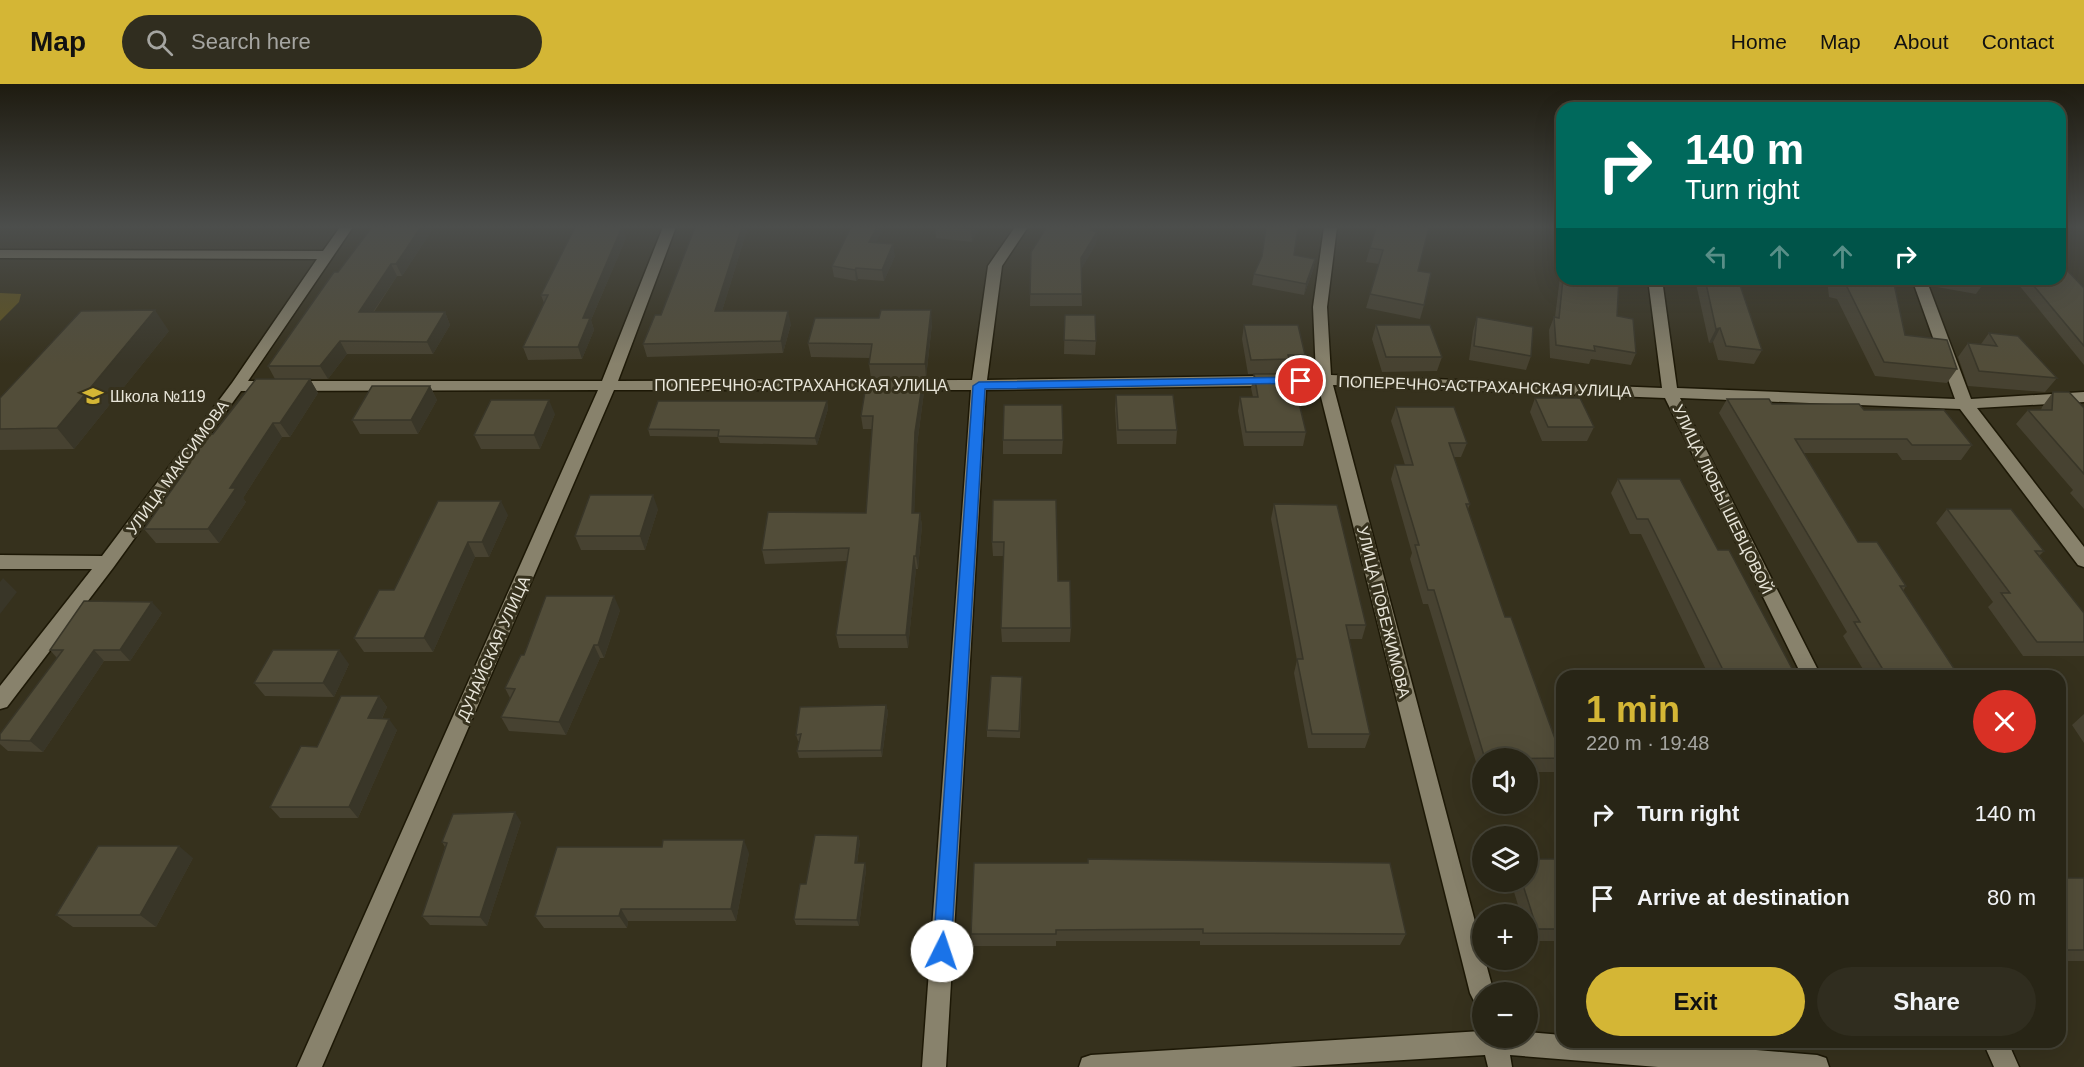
<!DOCTYPE html>
<meta charset="utf-8">
<style>
:root{--surface:#282516;--page:#302d1f;--text:#f1f3f6;--muted:#a5a5a1;--line:#444235;--accent:#d4b635}
body{margin:0;font-family:Arial,sans-serif;background:var(--page);color:var(--text);height:100vh;display:flex;flex-direction:column;font-size:22px;white-space:nowrap}
*{box-sizing:border-box;margin:0}
p{font-size:20px;color:var(--muted)}
.icon{flex:none;width:33px;height:33px;fill:none;stroke:currentColor;stroke-width:2;stroke-linecap:round;stroke-linejoin:round}
.map{position:relative;flex:1;overflow:hidden}
.side{position:absolute;left:1556px;top:586px;width:510px;height:378px;display:flex;flex-direction:column;background:var(--surface);border-radius:18px;box-shadow:0 6px 24px #0002,0 0 0 2px var(--line)}
.side>*{flex:none}
.guide{position:absolute;left:1556px;top:18px;width:510px;height:183px;border-radius:18px;box-shadow:0 6px 24px #0002,0 0 0 2px var(--line);background:#00695c;color:#fff;overflow:hidden}
.buttons{position:absolute;left:1472px;top:664px;display:grid;gap:12px}
.buttons a{display:grid;place-items:center;width:66px;height:66px;border-radius:50%;background:var(--surface);box-shadow:0 6px 24px #0002,0 0 0 2px var(--line);font-size:30px}
.pin{position:absolute;display:grid;place-items:center;width:51px;height:51px;color:#fff;margin:-26px;border:3px solid #fff;border-radius:50%;box-shadow:0 2px 6px #0007}
.me{position:absolute;width:66px;margin:-33px;rotate:4deg;stroke-linejoin:round;filter:drop-shadow(0 0 4px #0008)}
.turn{display:flex;align-items:center;gap:21px;height:126px;padding:0 30px;font-size:27px}
.turn .icon{width:78px;height:78px;stroke-width:2.5}
.turn b{display:block;font-size:42px;line-height:51px}
.lanes{display:flex;align-items:center;height:57px;padding:0 30px;background:#0003;justify-content:center;gap:30px;direction:ltr}
.lanes .off{opacity:.35}
.round{display:grid;place-items:center;flex:none;width:63px;height:63px;border-radius:32px;background:var(--page)}
.headline{display:flex;align-items:center;justify-content:space-between;height:102px;padding:0 30px}
h1{font-size:36px;font-weight:600;line-height:45px;color:var(--accent)}
.button{display:flex;gap:12px;margin-top:auto;padding:12px 30px}
.button a{flex:1;height:69px;border-radius:36px;background:var(--accent);color:#111;font-size:24px;font-weight:600;line-height:69px;text-align:center}
.button a+a{background:var(--page);color:var(--text)}
ul{padding:0;list-style:none}
li{display:flex;align-items:center;gap:18px;height:84px;padding:0 30px}
li div{flex:1}
li b{display:block;font-size:22px}
li em{font-style:normal}
header{display:flex;align-items:center;gap:36px;box-sizing:border-box;height:84px;padding:0 30px;background:var(--accent);color:#111}
header strong{font-size:28px}
nav{display:flex;gap:33px;margin-inline-start:auto;font-size:21px}
.search{width:420px;height:54px;background:var(--page);display:flex;align-items:center;gap:15px;box-sizing:border-box;padding:0 21px;border-radius:33px;color:var(--muted);font-size:22px}
.map>svg:first-child{display:block}
.green{fill:#61541c}
.lines{fill:none;stroke-linecap:round;stroke-linejoin:round}
.minor-casing{stroke:#1d1806;stroke-width:3}
.minor{fill:#88826c;fill-rule:evenodd}
.wall{fill:#474231}
.shaded-wall{fill:#393628}
.building{fill:#524d39;stroke:#393628;stroke-width:1.5}
.route{fill:#1a73e8;stroke:#114b97;stroke-width:1.5}
.labels{text-anchor:middle;stroke-width:6;stroke-linejoin:round;paint-order:stroke}
.street-label{font-size:16px;fill:#e8e5d9;stroke:#36311d}
.poi-label{font-size:16px;fill:#e8e5d9;stroke:#36311d;text-anchor:start}
</style>
<header>
<strong>Map</strong>
<div class="search"><svg class="icon" aria-label="search" viewBox="0 0 24 24"><circle cx="10" cy="10" r="6"/><path d="M15 15l6 6"/></svg>Search here</div>
<nav><a>Home</a><a>Map</a><a>About</a><a>Contact</a></nav>
</header>
<div class="map">
<svg width="2084" height="983" viewBox="0 0 2084 983">
<rect width="100%" height="100%" fill="#36311d"/>
<path class="green" d="M0 209 21 210 19 218 0 237Z"/>
<g class="lines">
<g class="minor-casing">
<path id="minor" d="M340 143H353L248 297H602L663 143H676L618 297 972 296 988 182 1015 143H1028L1002 182 987 296 1316 291 1313 223 1324 143H1337L1327 223 1331 291 1662 304 1648 195H1662L1677 304 1955 315 1912 195H1926L1971 315 2084 308V318L1977 324 2084 463V483L2078 481 1960 325 1680 314 1821 592H1802L1665 314 1333 301 1482 864V876H1485L1494 909H1482V921L1474 917 1470 909 1318 301 986 306 946 983H922L971 306H614L322 983H297L598 306 241 307 113 484 7 623 0 625V602L92 485H0V471L102 472 232 299 317 175 0 174V166L323 167Z
M1482 947V954H1527V948L1562 951V958H1660L1817 971 1826 974 1829 983H1658L1510 971 1512 983H1488L1485 971 1290 983H1079L1082 974 1091 971Z
M1983 958H2008L2019 983H1994Z"/>
</g>
<use href="#minor" class="minor"/>
</g>
<path class="wall" d="M434 143 402 192H397L374 228H445L450 241 433 270H347L328 295H275L268 282 338 188Z
M748 143 722 227 791 240 783 269 647 273 643 260 661 231Z
M935 143H980L972 158 936 154Z
M1046 143H1096L1094 147 1097 148 1096 160 1081 185 1082 222H1030L1031 168 1043 149Z
M1376 143 1418 187 1424 221 1420 235 1366 224 1379 180 1366 178Z
M2063 143H2084V145Z
M626 154 591 236 594 246 582 275 528 276 523 263 544 219 541 211Z
M876 159 895 172 884 197 858 195 856 197 834 193 832 182Z
M1294 171 1315 175 1313 186 1304 211 1252 201 1254 190Z
M1562 177V195H1619L1617 232 1636 269 1631 281 1591 275 1589 280 1550 274 1549 246 1554 233H1555Z
M1695 195H1738L1762 266 1754 280 1718 276 1713 258 1709 259Z
M1827 195H1893L1905 251 1957 285 1947 299 1875 292 1837 215 1829 213Z
M1935 195H1985L1986 196 1976 210 1937 203Z
M2014 195H2060L2084 204V281Z
M1065 231 1096 257 1095 271 1064 270Z
M1477 233 1531 272 1526 286 1469 276 1473 247Z
M932 240 926 294H871L869 280 870 274 811 273 808 259Z
M1244 241 1305 271 1303 285H1287L1286 289 1248 290 1242 255Z
M1376 241 1442 273 1437 287 1382 288 1372 255Z
M169 247 74 365 0 366V314Z
M1989 249 2057 294 2045 308 1968 302 1958 273 1968 259 1981 260Z
M1254 290 1306 348 1303 362H1244L1238 327 1240 313H1253L1251 304Z
M310 295 318 309 290 353H282L243 414 246 418 219 459H156L144 445 182 391 179 387 213 350Z
M430 302 437 316 418 350H360L352 336Z
M924 308 917 361 914 429H920L922 442 918 485H916L908 564H839L836 551 847 477 765 480 762 466 866 429 872 345H863L861 332Z
M2053 308 2084 324V425L2070 409 2073 406 2016 340 2028 326H2041L2042 323Z
M1116 311 1177 346 1176 360H1117L1115 325Z
M1535 314 1594 343 1587 357H1542L1530 328Z
M1727 315 1772 320 1864 326 1972 361 1961 376H1902L1897 369H1804L1858 458 1906 502 1903 507 1957 589 1953 592H1867L1843 552 1847 548 1719 329Z
M827 317 828 325 817 361 720 359 718 353 650 352 648 345Z
M1396 323 1467 359 1461 373H1454L1470 420 1468 425 1505 533 1562 674 1554 688H1527V675H1482V688H1479L1428 520H1423L1410 475 1412 469 1391 395 1395 381H1405L1391 337Z
M555 330 540 365H481L474 351Z
M1003 356H1063L1062 370H1003Z
M1618 395 1718 466 1796 592H1709L1641 450H1630L1611 409Z
M993 416 1058 497 1071 544 1070 558H1002L1001 544 1004 472H993L992 458Z
M1274 420 1366 541 1362 555H1349L1370 650 1365 664H1308L1294 589 1297 576 1271 435Z
M658 425 645 466H581L575 452Z
M1947 425 2044 467 2039 472 2084 529V572H2023L1988 523 1993 518 1936 439Z
M508 431 489 473H475L433 568H364L354 554 394 506Z
M620 526 604 574H600L566 651 509 647 501 633 510 614 505 604 524 571Z
M162 529 130 577H104L43 668 8 667 0 660V650L57 574 50 566Z
M349 580 334 613 265 612 254 599Z
M1022 600 1020 654 987 653V646Z
M379 612 387 623 382 635 397 646 358 734H280L270 723 317 663Z
M886 621 888 628 882 673 799 674 797 667 799 657H798L796 651Z
M2084 630V659L2072 641Z
M521 738 487 842 430 841 422 832 445 763 442 758Z
M858 752 860 758 857 779H865L866 786 859 842 796 841 794 835 806 800Z
M749 769 736 837H628L627 844H544L535 832Z
M193 774 156 843H73L56 831Z
M1562 775V857H1528L1527 853V831H1521L1511 798H1527Z
M974 779 1406 850 1400 861H1200V857H1056V862H972L971 850Z
M2060 794H2084V877H2060Z"/>
<path class="shaded-wall" d="M421 143H434L402 192 396 180Z
M622 143 626 154 591 236 594 246 582 275 578 263 583 234Z
M742 143H748L718 240 715 227Z
M877 143H884L871 170 869 158Z
M972 143H980L972 158 971 145Z
M1092 143H1096L1090 158V146Z
M1097 148 1096 160 1081 186V174Z
M893 160 895 172 884 197 882 186Z
M1315 175 1313 186 1304 211 1306 200Z
M391 180 397 192 365 240 359 228Z
M856 184 858 195 856 197 855 186Z
M155 226 169 247 74 365 57 344Z
M931 226 932 240 926 294 925 280Z
M788 227 791 240 783 269 781 257Z
M445 228 450 241 433 270 427 258Z
M1720 244 1713 258 1709 259 1716 245Z
M340 257 347 270 328 295 320 282Z
M310 295 318 309 290 353 280 339Z
M923 295 924 308 917 361 914 442 912 429 915 348Z
M430 302 437 316 418 350 411 336Z
M549 316 555 330 540 365 534 351Z
M827 317 828 325 817 361 815 354Z
M273 339 282 353 243 414 246 418 219 459 208 445 230 404Z
M653 411 658 425 645 466 640 452Z
M501 417 508 431 489 473 482 458Z
M920 429 922 442 918 485 916 472Z
M468 458 475 473 433 568 424 554Z
M914 472 916 485 908 564 906 551Z
M3 494 17 508 0 530V498Z
M614 512 620 526 604 574 598 561Z
M152 518 162 529 130 577 120 566Z
M594 561 600 574 566 651 559 638Z
M94 566 104 577 43 668 30 657Z
M339 566 349 580 334 613 323 599Z
M379 612 387 623 377 645 368 634Z
M886 621 888 628 882 673 881 666Z
M389 635 397 646 358 734 349 723Z
M515 728 521 738 487 842 480 833Z
M858 752 860 758 856 786 855 779Z
M744 756 749 769 736 837 731 825Z
M179 762 193 774 156 843 140 831Z
M865 779 866 786 859 842 857 836Z
M621 825 628 837 627 844 619 832Z"/>
<path class="building" d="M372 143H421L396 180H391L359 228H445L427 258 340 257 320 282H268L334 188H338Z
M575 143H622L583 234H590L578 263H523L548 211H541Z
M695 143H742L715 227H788L781 257 643 260 655 231H661Z
M851 143H877L869 158 893 160 882 186 856 184 855 186 832 182Z
M954 143H972L971 145Z
M1046 143H1092L1090 146 1097 148 1081 174 1082 210H1030L1031 168 1043 149Z
M1266 143H1298L1294 171 1315 175 1306 200 1254 190 1262 172Z
M1376 143H1429L1418 187 1431 189 1424 221 1370 210 1383 166 1370 164Z
M2060 179 2084 204V262L2028 195H2060Z
M1563 195H1619L1617 232 1633 235 1636 269 1594 262 1595 267 1556 261 1554 233 1559 234Z
M1705 195H1738L1762 266 1726 262 1720 244 1716 245Z
M1837 195H1893L1905 251 1947 256 1957 285 1884 278 1846 201 1838 199Z
M155 226 57 344 0 345V314L81 227Z
M881 226H931L925 280H869L872 260 808 259 815 234H879Z
M1065 231H1095L1096 257 1064 256Z
M1477 233 1533 243 1531 272 1474 262Z
M1244 241H1298L1305 271H1288L1289 275 1251 276Z
M1376 241H1430L1442 273H1386Z
M1989 249 2018 252 2057 294 1979 287 1968 259 1997 262Z
M1254 290H1292L1306 348H1246L1240 313H1258Z
M256 295H310L280 339H273L230 404H236L208 445H144L185 387H179L206 350H213Z
M867 295H923L915 348 912 429H920L916 472H914L906 551H836L849 464 762 466 768 428 866 429 873 332H861Z
M372 302H430L411 336H352Z
M2053 308H2069L2084 324V390L2028 326H2052Z
M1116 311H1173L1177 346H1118Z
M1535 314H1580L1594 343H1548Z
M1727 315H1769L1772 320H1859L1864 326H1944L1972 361H1912L1907 355H1795L1858 458H1877L1906 502H1900L1957 589H1885L1854 538H1860Z
M491 316H549L534 351H474Z
M658 317H827L815 354 718 352 719 346 648 345Z
M1004 321H1062L1063 356H1003Z
M1396 323H1454L1467 359H1449L1470 420H1466L1505 533H1511L1562 674 1485 675 1434 506H1428L1415 461H1419L1395 381H1413Z
M1618 395H1680L1718 466H1729L1796 592H1726L1648 435H1637Z
M590 411H653L640 452H575Z
M993 416H1056L1058 497H1070L1071 544H1001L1004 458H992Z
M438 417H501L482 458H468L424 554H354L379 506H394Z
M1274 420 1337 421 1366 541H1346L1370 650H1312L1297 575H1303Z
M1947 425H2011L2044 467H2035L2084 529V558H2037L2001 509H2010Z
M546 512H614L598 561H594L559 638 501 633 515 605 505 604 521 571H524Z
M84 517 152 518 120 566H94L30 657 0 656V650L63 566H50Z
M273 566H339L323 599H254Z
M991 592 1022 593 1019 647 987 646Z
M341 612H379L368 634 389 635 349 723H270L301 662 317 663Z
M886 621 881 666 797 667 801 650 796 651 800 623Z
M515 728 480 833 422 832 447 759 442 758 453 730Z
M815 751 858 752 855 779H865L857 836 794 835 800 800H806Z
M663 756H744L731 825H621L619 832H535L557 763H662Z
M98 762H179L140 831H56Z
M1088 775 1390 779 1406 850 1203 849V845L1056 846V850H971L974 779H1088Z
M1527 775H1562V845H1537L1522 798H1527Z
M2060 794H2084V866H2060Z"/>
<linearGradient id="sky" x2="0" y2="1"><stop stop-color="#1e1b10"/><stop offset="0.51" stop-color="#4c4e4c"/><stop offset="1" stop-color="#4c4e4c" stop-opacity="0"/></linearGradient>
<rect width="2084" height="280" fill="url(#sky)"/>
<path class="route" d="M1301 293 1305 294V299L985 305 951 867 948 873 942 875 936 873 933 867 973 302 979 298Z"/>
<defs>
<g id="school-bare" transform="scale(1.62)"><path d="M0-5L7-2L0 1L-7-2ZM-4 1L0 2.5L4 1V4Q0 6-4 4Z" fill="#d4b635" stroke="#36311d" stroke-width="2.5" paint-order="stroke"/></g>
</defs>
<g fill-rule="evenodd">
<use href="#school-bare" x="93" y="312"/>
</g>
<g class="labels">
<g class="street-label">
<text x="801" y="307">ПОПЕРЕЧНО-АСТРАХАНСКАЯ УЛИЦА</text>
<text transform="translate(1485 302) rotate(2)" y="6">ПОПЕРЕЧНО-АСТРАХАНСКАЯ УЛИЦА</text>
<text transform="translate(177 383) rotate(-54)" y="6">УЛИЦА МАКСИМОВА</text>
<text transform="translate(1723 415) rotate(64)" y="6">УЛИЦА ЛЮБЫ ШЕВЦОВОЙ</text>
<text transform="translate(1384 528) rotate(76)" y="6">УЛИЦА ПОБЕЖИМОВА</text>
<text transform="translate(493 564) rotate(-66)" y="6">ДУНАЙСКАЯ УЛИЦА</text>
</g>
<g class="poi-label">
<text x="110" y="318">Школа №119</text>
</g>
</g>
</svg>
<div class="buttons">
<a><svg class="icon" aria-label="sound" viewBox="0 0 24 24"><path d="M4 9h4l5-4v14l-5-4H4zM17 9q2 3 0 6"/></svg></a>
<a><svg class="icon" aria-label="layers" viewBox="0 0 24 24"><path d="M12 4l9 5-9 5-9-5zM3 14l9 5 9-5"/></svg></a>
<a>+</a>
<a>−</a>
</div>
<div class="pin" style="left:1301px;top:297px;background:#d93025"><svg class="icon" aria-label="arrive" viewBox="0 0 24 24"><path d="M6 21V4h12l-3 4 3 4H6"/></svg></div>
<svg class="me" style="left:942px;top:867px" viewBox="-20 -20 40 40"><circle r="19" fill="#fff"/><path d="M0-13L10 11 0 6-10 11z" fill="#1a73e8"/></svg>
<div class="guide">
<div class="turn"><svg class="icon" aria-label="right" viewBox="0 0 24 24"><path d="M7 20v-9h11M14 6l5 5-5 5"/></svg><div><b>140 m</b>Turn right</div></div>
<div class="lanes"><svg class="icon off" aria-label="left" viewBox="0 0 24 24"><path d="M17 20v-9H6M10 6l-5 5 5 5"/></svg><svg class="icon off" aria-label="ahead" viewBox="0 0 24 24"><path d="M12 20V5M6 11l6-6 6 6"/></svg><svg class="icon off" aria-label="ahead" viewBox="0 0 24 24"><path d="M12 20V5M6 11l6-6 6 6"/></svg><svg class="icon" aria-label="right" viewBox="0 0 24 24"><path d="M7 20v-9h11M14 6l5 5-5 5"/></svg></div>
</div>
<section class="side">
<div class="headline"><div><h1>1 min</h1><p>220 m · 19:48</p></div><a class="round" style="background:#d93025;color:#fff"><svg class="icon" aria-label="close" viewBox="0 0 24 24"><path d="M6 6l12 12M18 6L6 18"/></svg></a></div>
<ul>
<li><svg class="icon" aria-label="right" viewBox="0 0 24 24"><path d="M7 20v-9h11M14 6l5 5-5 5"/></svg><div><b>Turn right</b></div><em>140 m</em></li>
<li><svg class="icon" aria-label="arrive" viewBox="0 0 24 24"><path d="M6 21V4h12l-3 4 3 4H6"/></svg><div><b>Arrive at destination</b></div><em>80 m</em></li>
</ul>
<div class="button"><a>Exit</a><a>Share</a></div>
</section>
</div>
